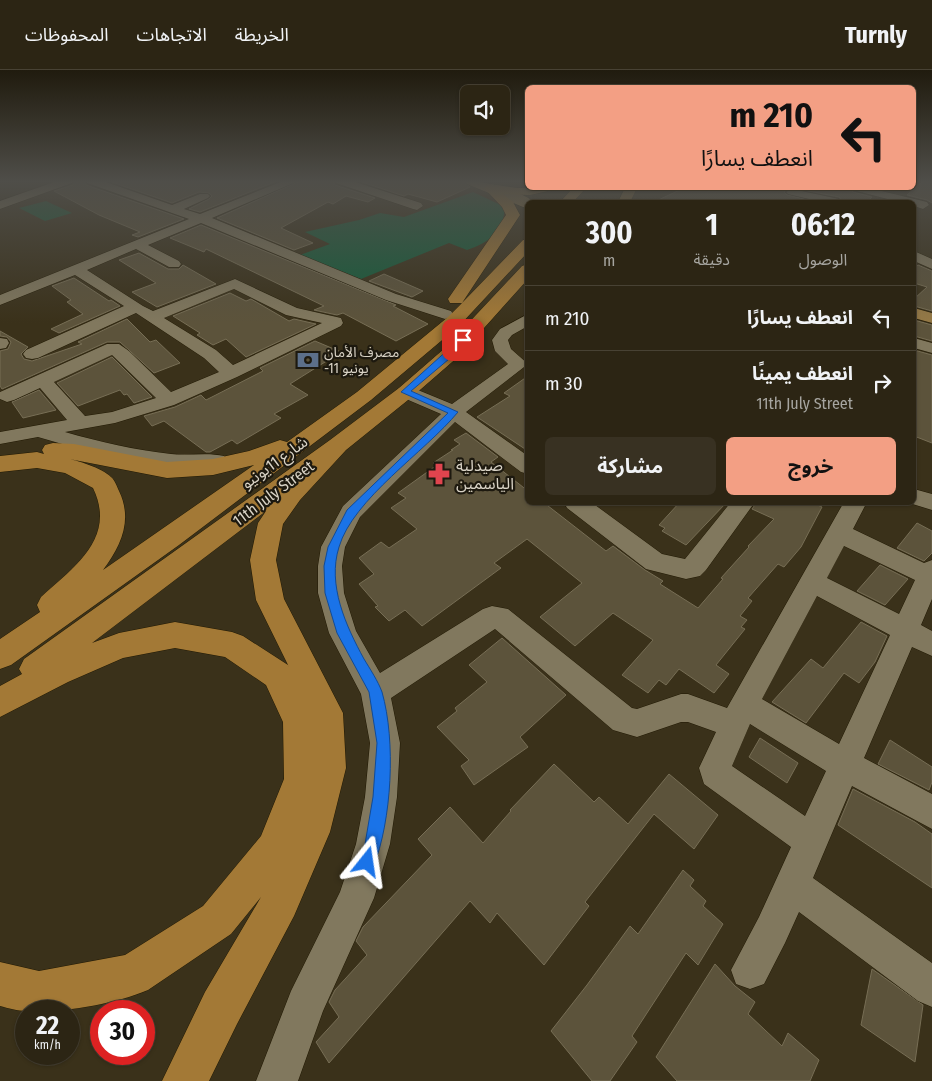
<!DOCTYPE html>
<html lang="ar">
<meta charset="utf-8">
<style>
:root{--surface:#2c2514;--page:#383122;--text:#f1f3f6;--muted:#a6a5a0;--line:#484234;--accent:#f39f84}
body{margin:0;font-family:"Fira Sans Condensed","Noto Sans Arabic",sans-serif;background:var(--page);color:var(--text);direction:rtl;height:100vh;display:flex;flex-direction:column;font-size:19px;white-space:nowrap}
*{box-sizing:border-box;margin:0}
p{font-size:16px;color:var(--muted)}
.icon{flex:none;width:28px;height:28px;fill:none;stroke:currentColor;stroke-width:2;stroke-linecap:round;stroke-linejoin:round}
.map{position:relative;flex:1;overflow:hidden;direction:ltr}
.side{position:absolute;left:525px;top:130px;width:391px;height:305px;display:flex;flex-direction:column;background:var(--surface);border-radius:8px;box-shadow:0 1px 4px #0004,0 0 0 1px var(--line);direction:rtl}
.side>*{flex:none}
.guide{position:absolute;left:525px;top:15px;width:391px;height:105px;border-radius:8px;box-shadow:0 1px 4px #0004,0 0 0 1px var(--line);direction:rtl;background:#f39f84;color:#111;overflow:hidden}
.tools{position:absolute;left:460px;top:15px;display:grid;gap:10px}
.tools a{display:grid;place-items:center;width:50px;height:50px;border-radius:8px;background:var(--surface);box-shadow:0 1px 4px #0004,0 0 0 1px var(--line);font-size:25px}
.speed{position:absolute;left:15px;top:930px;display:flex;gap:10px;font-size:25px;font-weight:700;text-align:center}
.speed>*{display:grid;place-content:center;width:65px;height:65px;border-radius:50%;background:var(--surface);box-shadow:0 1px 4px #0004,0 0 0 1px var(--line);line-height:1}
.speed small{font-size:12px;font-weight:400}
.speed .limit{border:8px solid #d22;background:#fff;color:#111}
.pin{position:absolute;display:grid;place-items:center;width:42px;height:42px;color:#fff;margin:-21px;border-radius:10px;box-shadow:0 2px 8px #0006}
.me{position:absolute;width:55px;margin:-28px;rotate:15deg;stroke-linejoin:round;filter:drop-shadow(0 0 4px #0008)}
.turn{display:flex;align-items:center;gap:18px;height:105px;padding:0 20px;font-size:22px}
.turn .icon{width:65px;height:65px;stroke-width:2.5}
.turn b{display:block;font-size:35px;line-height:42px}
.eta{display:flex;justify-content:space-evenly;align-items:center;height:85px;text-align:center}
.eta b{font-size:30px;font-weight:700;line-height:35px}
.cta{display:flex;gap:10px;margin-top:auto;padding:10px 20px}
.cta a{flex:1;height:58px;border-radius:8px;background:var(--accent);color:#111;font-size:20px;font-weight:700;line-height:58px;text-align:center}
.cta a+a{background:var(--page);color:var(--text)}
ul{padding:0;list-style:none}
li{display:flex;align-items:center;gap:15px;height:65px;padding:0 20px;border-top:1px solid var(--line)}
li div{flex:1}
li b{display:block;font-size:19px}
li em{font-style:normal}
header{display:flex;align-items:center;gap:30px;box-sizing:border-box;height:70px;padding:0 25px;background:var(--surface);border-bottom:1px solid var(--line)}
header strong{font-size:24px}
nav{display:flex;gap:28px;margin-inline-start:auto;font-size:18px}
.map>svg:first-child{display:block}
.green{fill:#145d3b}
.building{fill:#5c533b;stroke:#776e55}
.lines{fill:none;stroke-linecap:round;stroke-linejoin:round}
.minor-casing{stroke:#211903;stroke-width:1}
.major-casing{stroke:#211903;stroke-width:1}
.highway-casing{stroke:#211903;stroke-width:1}
.minor{fill:#81785e;fill-rule:evenodd}
.major{fill:#957946;fill-rule:evenodd}
.highway{fill:#a37936;fill-rule:evenodd}
.route{fill:#1a73e8;stroke:#114b97}
.labels{text-anchor:middle;stroke-width:4.5;stroke-linejoin:round;paint-order:stroke}
.far-poi-label{font-size:14px;fill:#d9d3c6;stroke:#1d190f;text-anchor:start}
.street-label{font-size:16px;fill:#d9d3c6;stroke:#1d190f}
.poi-label{font-size:16px;fill:#d9d3c6;stroke:#1d190f;text-anchor:start}
</style>
<header>
<strong>Turnly</strong>
<nav><a>الخريطة</a><a>الاتجاهات</a><a>المحفوظات</a></nav>
</header>
<div class="map">
<svg width="932" height="1011" viewBox="0 0 932 1011">
<rect width="100%" height="100%" fill="#3a311a"/>
<path class="green" d="M473 122 505 137C503 162 490 172 467 180L449 173 361 209 300 185 330 174 305 162 359 150 380 143 404 147Z
M46 131 72 143 45 151 19 138Z"/>
<path class="building" d="M75 111H84L86 115 184 149 138 167 132 165 140 162 99 145 54 121 73 115Z
M109 111H277L200 142 189 139 209 129 212 126 209 123 199 122 172 133Z
M300 111H333L335 115 375 128 368 132 346 126 333 134 328 132 281 158 313 173 294 180 217 148Z
M359 111H463L470 117 437 132 408 124 404 126Z
M923 111H932V133L927 130 907 125Z
M684 118H791L784 122 787 125 816 132H654Z
M794 118H849L853 122 872 127 867 132H843L839 127Z
M201 155 396 235 393 236 428 254 396 271 343 243 337 245 314 240 324 236 206 179 204 182 170 168Z
M139 183 168 199H179L183 195 216 214 157 237 132 222 156 213 119 190Z
M918 195 932 201V241L914 236V229L927 217 914 213V198Z
M384 204 423 221 412 227 369 211Z
M74 208 109 231 111 230 120 236 59 263 51 259 83 244 67 232 71 230 52 216Z
M230 223 246 231 251 229 289 251 294 249 316 254 246 287 226 269 213 275 197 265 200 263 173 246Z
M127 249 150 272 156 270 180 293 154 303 120 272H107L2 319 0 316V281L8 279 11 272 7 267 0 266V261L28 277 21 284 24 289 32 291 82 274 78 272Z
M914 250 932 255V271L914 266Z
M315 271 341 282 290 314 308 325 274 344 281 348 237 374 232 370 210 382H206L164 351 152 356 144 346 175 337 201 325 206 330 263 301 260 298Z
M914 280 932 285V373L914 366Z
M112 287 152 327 134 333 127 324 124 325 120 320 78 336 57 313Z
M528 306V381L477 347 510 326 504 323Z
M39 320 56 340 23 348 12 332Z
M466 363 498 387 491 392 528 421V432H543L606 481 613 476 645 500 663 511 660 514 698 538 723 509 721 508 749 477 748 476 774 449 752 439 757 432H811L822 437 801 477 784 497 778 494 748 528 752 531 740 546 747 550 741 557 745 559 716 595 729 604 714 623 679 599 666 615 659 610 648 623 622 605 653 570 613 543 575 576 540 547 582 513 527 469 494 493 501 498 422 556 405 540 389 551 375 537 378 536 359 514 374 504 359 488 381 472 389 478 417 459 391 438 406 428 398 423 437 395 433 393 453 380H451L460 374 454 370Z
M680 432H727L686 475 662 461 665 458 659 455Z
M917 453 932 461V483L924 491 897 478Z
M880 495 908 509 885 535 857 521Z
M861 552 887 566 875 592 859 613 844 603 806 653 772 632 811 589 823 598Z
M502 568 566 625 520 667 528 677 474 715 461 696 469 690 437 657 457 641 455 638 487 612 469 595Z
M760 668 798 693 787 713 749 687Z
M890 670 932 697V712L929 720 878 694Z
M554 694 594 732 599 727 628 754 669 704 718 745 694 779 654 744 585 832 589 836 544 895 497 843 490 853 470 831 329 993 316 972 339 947 329 932 335 920 367 885 356 871 363 857 432 785 418 769 450 737 483 773 511 741 510 740Z
M853 719 915 752 932 764V818L838 755Z
M683 800 694 810 690 816 706 831 703 836 723 854 698 895 686 883 632 966 637 972 610 1011H592L551 961 587 915 630 856 638 864Z
M715 894 735 916 755 932 748 944 782 976 788 963 819 990 810 1011H677L656 987Z
M872 899 923 935 915 992 861 955Z"/>
<g class="lines">
<g class="minor-casing">
<path id="minor" d="M57 111H73L72 113 0 139V131Z
M86 111H103L172 135 200 124H208L210 126 208 128 184 139 200 144 283 111H298L212 148 396 224 451 241 453 244 451 247 445 249 386 230 201 153 148 175 179 191 181 194 179 197H169L136 179 87 200 143 236 153 241 235 209 297 238 341 248 343 253 341 256 237 307 174 335 115 353 65 362C100 372 135 380 171 384 188 386 208 382 224 386L228 391 224 396 195 399 151 395 107 387 38 367 0 374V362L67 350 40 318 14 330 7 332 0 329V322L107 274H119L129 281 171 322 219 302 204 288 136 243 38 288 32 289 26 288 23 284 26 280 124 236 75 205 0 235V225L189 149 87 113ZM234 219 286 245 322 253 233 295 216 280 164 248ZM112 285 156 328 112 342 85 346 54 312Z
M335 111H352L421 133 423 136 417 140 413 139 336 113Z
M851 118H869L927 132 929 135 923 139 914 136V132H899L853 120Z
M792 119 839 129 841 132H822L788 124 786 122Z
M914 181 932 189V199L914 191Z
M528 244V256L512 265 508 270 511 279 528 294 466 342 528 386V404L521 402 455 352 360 447 345 477 342 496 344 523 356 561 380 603 483 539 492 536 508 539 632 638 637 639 681 624H688L727 638 844 432H867L853 459 924 493 932 490V529L921 555 932 561V586L912 577 864 688 932 724V759L852 716 813 808 932 893V937L918 931 799 842 785 873 764 914 750 919 736 914 731 900 759 847 791 777 704 714 699 698 716 662 688 652H681L637 667 613 660 495 559 391 628 400 673 397 727 390 774 374 828 323 941 298 1011H256L291 921 340 822 356 774 365 727 370 673 361 624 329 563 318 523V496L321 477 343 436 441 344 399 326 397 322 399 318 406 316 413 318 452 334 508 294 495 281 492 270 500 259ZM844 476 915 510 899 544 827 508ZM817 526 890 565 839 674 762 629ZM750 654 826 701 805 746 732 696Z
M0 268 7 269 9 273 6 278 0 279Z
M914 268 932 273V283L914 278Z
M914 419 932 424V440L906 432H914Z
M564 432H591L662 484 685 489 731 432H755L706 500 700 506 686 509 646 499 567 438Z"/>
</g>
<g class="major-casing">
<path id="major" d="M465 111C486 111 517 119 534 132H528V138L523 137 467 114Z
M914 238 932 243V253L914 248Z"/>
</g>
<g class="highway-casing">
<path id="highway" d="M490 114 517 118H550L548 121 530 125 503 124 513 132 520 145 462 233 523 170 528 169V182L460 255 371 330 179 475 11 595 0 599V569L40 542 37 535 41 527C74 497 117 468 93 418L65 403 37 398 0 402V386L37 382 44 384 42 380 45 375 53 373 74 374 167 392 213 389 249 381 280 370 287 372 357 322 448 247 462 233H450L448 229 506 145 502 137 484 118ZM64 388 167 408 213 405 254 395 103 500C121 476 133 450 119 421 117 417 115 410 111 407 102 398 77 390 64 388Z
M573 118H586L573 132H560Z
M625 118H637L630 132H618Z
M528 194V209L459 286 413 326 346 380 300 430 283 454 276 490 284 529 343 643 346 698 330 762 294 846 237 954 209 1011H162L205 922 261 827 231 864 148 920C115 934 62 943 26 941 18 941 8 938 0 936V892L39 901 125 885 203 836 261 766 284 709 283 652 266 615 225 587 175 578 123 588 68 612 0 647V616L22 604 19 599 24 589 330 370 399 318 445 278 522 196ZM266 441 258 453 250 490 256 530 290 599 288 595 243 566 232 562 175 552 119 563 92 573Z"/>
</g>
<use href="#minor" class="minor"/>
<use href="#major" class="major"/>
<use href="#highway" class="highway"/>
</g>
<linearGradient id="sky" x2="0" y2="1"><stop stop-color="#201b0e"/><stop offset="0.44" stop-color="#4f4e49"/><stop offset="1" stop-color="#4f4e49" stop-opacity="0"/></linearGradient>
<rect width="932" height="253" fill="url(#sky)"/>
<path class="route" d="M461 268 467 270 455 284 411 321 458 342C425 382 353 429 339 477 327 515 346 556 364 589 370 599 378 611 382 622 396 671 392 750 373 798L367 800 361 798 359 792 365 774 373 727 377 673 369 622 337 563 325 523 324 496 328 477 347 440 448 343 401 322Z"/>
<defs>
<g id="bank-bare" transform="scale(1.725)"><path d="M-6-4H6V4H-6ZM0-2.3a2.3 2.3 0 1 0 0 4.6a2.3 2.3 0 1 0 0-4.6Z" fill="#5c6f8a" stroke="#1d190f" stroke-width="2.5" paint-order="stroke"/></g>
<g id="pharmacy-bare" transform="scale(1.725)"><path d="M-2-6h4v4h4v4h-4v4h-4v-4h-4v-4h4Z" fill="#e0444e" stroke="#1d190f" stroke-width="2.5" paint-order="stroke"/></g>
</defs>
<g fill-rule="evenodd">
<use href="#bank-bare" x="308" y="290"/>
<use href="#pharmacy-bare" x="439" y="404"/>
</g>
<g class="labels">
<g class="far-poi-label">
<text x="324" y="287">مصرف الأمان<tspan x="324" dy="16">-11 يونيو</tspan></text>
</g>
<g class="street-label">
<text transform="translate(274 392) rotate(-36)" y="6">شارع 11يونيو</text>
<text transform="translate(273 423) rotate(-37)" y="6">11th July Street</text>
</g>
<g class="poi-label">
<text x="456" y="401">صيدلية<tspan x="456" dy="18">الياسمين</tspan></text>
</g>
</g>
</svg>
<div class="tools">
<a><svg class="icon" aria-label="sound" viewBox="0 0 24 24"><path d="M4 9h4l5-4v14l-5-4H4zM17 9q2 3 0 6"/></svg></a>
</div>
<div class="speed"><div>22<small>km/h</small></div><div class="limit">30</div></div>
<div class="pin" style="left:463px;top:270px;background:#d93025"><svg class="icon" aria-label="arrive" viewBox="0 0 24 24"><path d="M6 21V4h12l-3 4 3 4H6"/></svg></div>
<svg class="me" style="left:367px;top:792px" viewBox="-20 -20 40 40"><path d="M0-17L14 15 0 8-14 15z" fill="#1a73e8" stroke="#fff" stroke-width="4"/></svg>
<div class="guide">
<div class="turn"><svg class="icon" aria-label="left" viewBox="0 0 24 24"><path d="M17 20v-9H6M10 6l-5 5 5 5"/></svg><div><b>210 m</b>انعطف يسارًا</div></div>
</div>
<section class="side">
<div class="eta">
<div><b>06:12</b><p>الوصول</p></div>
<div><b>1</b><p>دقيقة</p></div>
<div><b>300</b><p>m</p></div>
</div>
<ul>
<li><svg class="icon" aria-label="left" viewBox="0 0 24 24"><path d="M17 20v-9H6M10 6l-5 5 5 5"/></svg><div><b>انعطف يسارًا</b></div><em>210 m</em></li>
<li><svg class="icon" aria-label="right" viewBox="0 0 24 24"><path d="M7 20v-9h11M14 6l5 5-5 5"/></svg><div><b>انعطف يمينًا</b><p>11th July Street</p></div><em>30 m</em></li>
</ul>
<div class="cta"><a>خروج</a><a>مشاركة</a></div>
</section>
</div>
